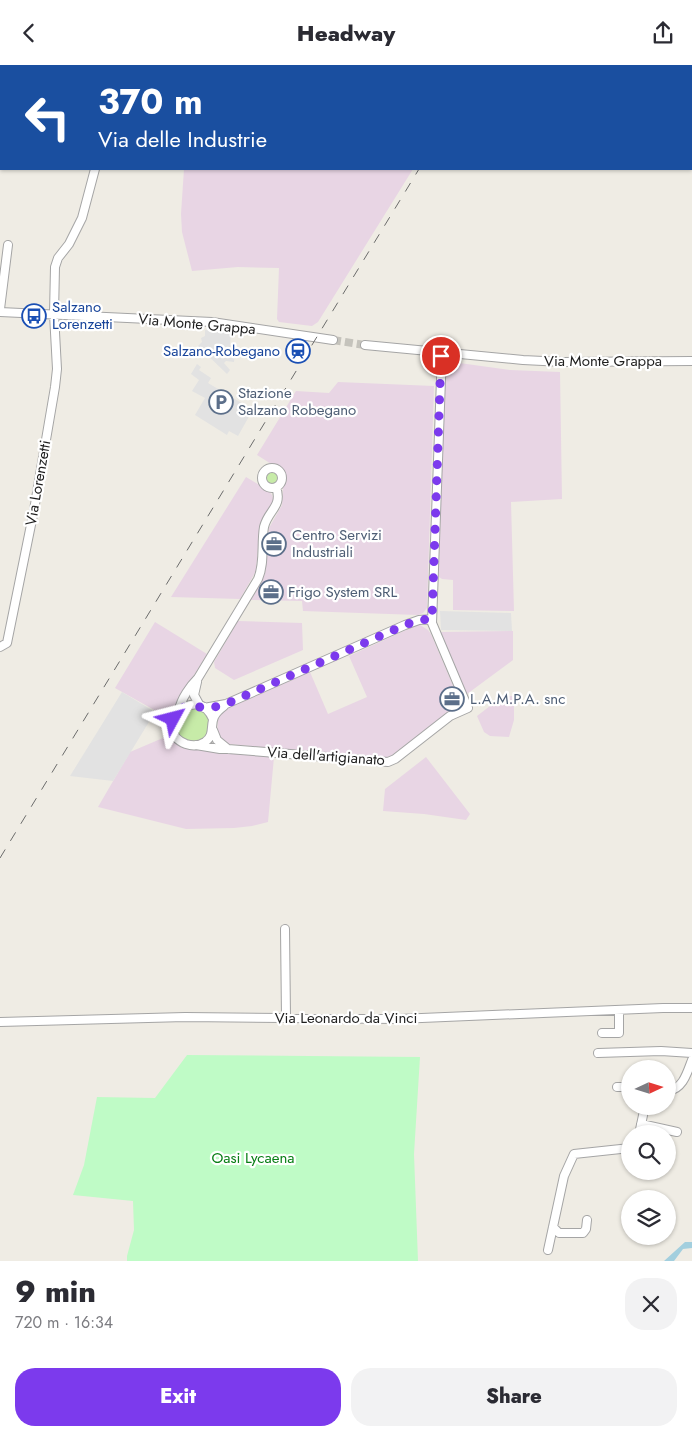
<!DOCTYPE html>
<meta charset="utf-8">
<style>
:root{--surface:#fff;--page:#f2f2f3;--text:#2b2b33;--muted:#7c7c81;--accent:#7c3aed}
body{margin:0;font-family:Jost,sans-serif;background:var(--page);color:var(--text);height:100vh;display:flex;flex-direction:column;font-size:19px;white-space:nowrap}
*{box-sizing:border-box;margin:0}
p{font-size:16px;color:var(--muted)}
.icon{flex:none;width:28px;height:28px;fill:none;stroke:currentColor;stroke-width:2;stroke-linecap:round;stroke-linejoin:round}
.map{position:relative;height:1196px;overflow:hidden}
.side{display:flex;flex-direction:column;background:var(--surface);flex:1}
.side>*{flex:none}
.top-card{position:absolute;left:0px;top:0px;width:692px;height:105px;box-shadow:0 1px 4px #0004;background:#1a4fa0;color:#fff;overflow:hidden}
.needle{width:32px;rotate:86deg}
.tools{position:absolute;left:621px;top:995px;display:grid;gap:10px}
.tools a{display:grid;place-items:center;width:55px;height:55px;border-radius:50%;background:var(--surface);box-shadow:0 1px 4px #0004;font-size:25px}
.pin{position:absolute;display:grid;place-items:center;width:42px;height:42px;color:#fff;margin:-21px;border:2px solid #fff;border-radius:50%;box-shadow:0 1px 5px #0007}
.me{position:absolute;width:55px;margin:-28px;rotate:52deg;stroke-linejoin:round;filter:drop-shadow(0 0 4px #0008)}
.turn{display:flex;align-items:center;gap:18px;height:105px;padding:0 15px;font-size:22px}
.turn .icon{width:65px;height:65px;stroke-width:2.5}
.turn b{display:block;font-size:35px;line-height:42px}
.round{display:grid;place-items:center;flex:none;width:52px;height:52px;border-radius:20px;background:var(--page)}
.summary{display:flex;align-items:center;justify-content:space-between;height:85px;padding:0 15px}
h1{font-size:30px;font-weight:800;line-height:38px}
.primary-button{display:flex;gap:10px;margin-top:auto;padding:10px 15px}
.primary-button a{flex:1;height:58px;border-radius:20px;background:var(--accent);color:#fff;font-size:20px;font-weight:800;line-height:58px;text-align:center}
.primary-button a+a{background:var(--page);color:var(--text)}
header{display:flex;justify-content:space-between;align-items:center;height:65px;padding:0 15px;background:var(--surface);font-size:22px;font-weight:800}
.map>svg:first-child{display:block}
.industrial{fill:#e8d5e4}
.grass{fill:#c7eba8}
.park{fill:#bffbc6}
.parking{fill:#e2e2e2}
.water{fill:#a3cfde}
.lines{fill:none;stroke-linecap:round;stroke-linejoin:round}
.stream{stroke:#a3cfde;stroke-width:1}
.minor-tunnel{stroke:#c5c3bc;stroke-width:8;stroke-dasharray:8 4;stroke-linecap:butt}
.minor-casing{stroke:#a5a5a5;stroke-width:10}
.minor{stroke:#fff;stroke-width:8}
.rail{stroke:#6c6c6c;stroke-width:1;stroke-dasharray:10 10;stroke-linecap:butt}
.route{stroke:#7c3aed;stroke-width:9;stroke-dasharray:0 16.2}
.labels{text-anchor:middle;stroke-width:4.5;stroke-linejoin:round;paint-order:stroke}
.transit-label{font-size:15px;fill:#164399;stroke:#fff;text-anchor:start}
.street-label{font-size:15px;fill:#1e1e1e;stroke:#fff}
.service-label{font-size:15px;fill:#4e5e75;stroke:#fff;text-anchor:start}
.park-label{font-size:15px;fill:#097f16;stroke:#fff}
</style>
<header><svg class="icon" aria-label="back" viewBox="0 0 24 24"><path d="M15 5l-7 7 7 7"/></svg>Headway<svg class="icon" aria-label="share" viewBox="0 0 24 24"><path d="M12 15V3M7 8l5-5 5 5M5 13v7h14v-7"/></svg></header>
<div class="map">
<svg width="692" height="1196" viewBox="0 0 692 1196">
<rect width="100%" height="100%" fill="#efece4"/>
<path class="industrial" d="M184 104H413L318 257 312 261 279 257 277 254 279 203 238 202 192 206 182 167 181 149Z
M445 296 510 305 560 307 562 434 511 437 514 546 453 545V515L442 514 439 512Z
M338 317 434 321 427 543 423 548 418 550 303 546 302 536 251 535 265 509 269 463 282 440 284 407 257 390 296 326 329 328Z
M246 412 268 425 272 430 274 436 260 458 256 506 240 534 171 532Z
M238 556 302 558 303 585 234 615 215 603 214 597Z
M155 557 207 589 171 648 165 651 115 623Z
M420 560 428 565 431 569 457 630V637L454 642 391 691 385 693 228 679 221 675 217 668 218 655 222 646 310 607 328 649 367 632 349 591 415 561Z
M513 566V595L467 629 440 567Z
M503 631H514V655L509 672 490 671 484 667 477 651Z
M170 670 176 678 188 684 274 692 268 757 252 761 234 763 186 764 98 742 130 687Z
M426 692 470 749 466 755 424 749 383 746 385 724Z"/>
<path class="grass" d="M265 413a7 7 0 1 1 14 0a7 7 0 1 1-14 0Z
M176 660a17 17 0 1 1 34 0a17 17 0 1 1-34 0Z"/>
<path class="park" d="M187 990 420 992 414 1089 418 1196H127V1191L134 1165 133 1136 73 1130 84 1100 97 1032 155 1033Z"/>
<path class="parking" d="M205 265 231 267 230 280 236 281 234 297 226 296 224 298 230 305 227 309 198 281 202 277 201 273 205 271Z
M197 299 201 302 199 305 211 313 208 318 245 340 243 343 251 348 238 371 229 366 227 370 195 350 205 333 192 326 199 315 191 309Z
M440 546 511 548 512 566 441 565Z
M122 627 155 647 113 716 70 711Z"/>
<path class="water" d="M685 1177H692V1183L683 1184 674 1196H664Z"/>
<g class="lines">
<path class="stream" d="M63 1 65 0
M0 76 1 75"/>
<path class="minor-tunnel" d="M333 275 365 280"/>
<g class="minor-casing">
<path id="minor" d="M691 49H692
M0 57H1
M0 244 8 180
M0 247 212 257 333 275
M365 280 523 295 563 297 692 296
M262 413a10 10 0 1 1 20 0a10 10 0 1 1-20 0Z
M0 582 7 578 34 445 55 322 57 304 54 249 55 202 58 193 69 179 82 153 95 104
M197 617 194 630 200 641
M204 643 226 639 405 560 419 555 432 554
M179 645C181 634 190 621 198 613L258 514C265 498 261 479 264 462 268 445 283 442 276 422
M213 654C196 615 149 665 186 679 192 681 199 681 205 677 215 670 210 661 214 652 216 647 220 644 224 641
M213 665 217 675 228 684
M196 680 220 684H228L388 697 395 694 450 651 468 643 432 558 442 287
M285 864 286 952
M0 957 185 952 398 954 663 943H692
M602 968H619V945
M598 988 661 986 692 988
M617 1022H630
M668 1026C683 1024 687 1008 692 995
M641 1059 677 1067
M639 1069 645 1041
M553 1162 559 1168H583L586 1164 587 1155
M548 1185 564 1111 574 1089 630 1083"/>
</g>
<use href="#minor" class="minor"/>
<path class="rail" d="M483 1V0
M0 793 419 104"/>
</g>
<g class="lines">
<path class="route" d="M173 654C182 638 189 640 205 643 212 644 219 640 226 639L405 560 419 555 432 554 441 291"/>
</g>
<defs>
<g id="bus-ring" transform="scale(1.25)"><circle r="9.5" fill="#fff" stroke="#1a4fb4" stroke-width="1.5"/><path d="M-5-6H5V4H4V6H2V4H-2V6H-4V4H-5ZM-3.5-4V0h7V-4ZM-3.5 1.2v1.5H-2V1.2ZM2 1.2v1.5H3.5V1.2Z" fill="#1a4fb4"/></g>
<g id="station-ring" transform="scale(1.25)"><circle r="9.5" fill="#fff" stroke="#1a4fb4" stroke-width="1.5"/><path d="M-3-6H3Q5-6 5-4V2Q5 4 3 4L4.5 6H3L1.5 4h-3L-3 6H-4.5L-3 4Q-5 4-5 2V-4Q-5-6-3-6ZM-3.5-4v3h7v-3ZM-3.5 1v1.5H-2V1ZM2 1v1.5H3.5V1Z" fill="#1a4fb4"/></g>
<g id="parking-ring" transform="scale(1.25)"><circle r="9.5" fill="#fff" stroke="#5c6f8a" stroke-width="1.5"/><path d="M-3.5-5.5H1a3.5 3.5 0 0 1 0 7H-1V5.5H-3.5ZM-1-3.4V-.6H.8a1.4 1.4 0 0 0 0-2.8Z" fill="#5c6f8a"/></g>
<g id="office-ring" transform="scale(1.25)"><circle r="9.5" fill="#fff" stroke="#5c6f8a" stroke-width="1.5"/><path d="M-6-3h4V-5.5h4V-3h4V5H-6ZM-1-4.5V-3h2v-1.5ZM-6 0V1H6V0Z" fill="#5c6f8a"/></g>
</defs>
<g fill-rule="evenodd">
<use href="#bus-ring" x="34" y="251"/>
<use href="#station-ring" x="298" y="286"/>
<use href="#parking-ring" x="221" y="337"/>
<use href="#office-ring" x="274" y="479"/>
<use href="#office-ring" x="271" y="527"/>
<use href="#office-ring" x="452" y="634"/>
</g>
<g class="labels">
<g class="transit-label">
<text x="52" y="247">Salzano<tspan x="52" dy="17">Lorenzetti</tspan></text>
<text x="280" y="291" text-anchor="end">Salzano-Robegano</text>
</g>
<g class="street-label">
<text transform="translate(197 259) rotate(5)" y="5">Via Monte Grappa</text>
<text x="603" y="301">Via Monte Grappa</text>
<text transform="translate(38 418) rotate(-80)" y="5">Via Lorenzetti</text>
<text transform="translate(326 691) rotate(4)" y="5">Via dell'artigianato</text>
<text x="346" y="958">Via Leonardo da Vinci</text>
</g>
<g class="service-label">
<text x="238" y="333">Stazione<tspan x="238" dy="17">Salzano Robegano</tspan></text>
<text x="292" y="475">Centro Servizi<tspan x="292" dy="17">Industriali</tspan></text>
<text x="288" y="532">Frigo System SRL</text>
<text x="470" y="639">L.A.M.P.A. snc</text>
</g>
<g class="park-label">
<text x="253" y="1098">Oasi Lycaena</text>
</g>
</g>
</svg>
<div class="tools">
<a><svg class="needle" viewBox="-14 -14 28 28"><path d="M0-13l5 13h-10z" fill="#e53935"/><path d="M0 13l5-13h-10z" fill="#7c7c81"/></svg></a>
<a><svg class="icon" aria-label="search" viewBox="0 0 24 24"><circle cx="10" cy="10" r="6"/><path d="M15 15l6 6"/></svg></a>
<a><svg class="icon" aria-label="layers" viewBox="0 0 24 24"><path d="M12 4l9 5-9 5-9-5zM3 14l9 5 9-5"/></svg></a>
</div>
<div class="pin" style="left:441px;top:291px;background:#d93025"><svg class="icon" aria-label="arrive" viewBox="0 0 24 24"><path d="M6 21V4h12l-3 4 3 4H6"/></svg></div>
<svg class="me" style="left:173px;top:654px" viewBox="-20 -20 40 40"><path d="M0-17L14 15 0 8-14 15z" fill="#7c3aed" stroke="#fff" stroke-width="4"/></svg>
<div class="top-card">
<div class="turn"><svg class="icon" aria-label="left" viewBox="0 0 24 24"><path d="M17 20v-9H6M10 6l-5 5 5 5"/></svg><div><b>370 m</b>Via delle Industrie</div></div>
</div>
</div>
<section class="side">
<div class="summary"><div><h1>9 min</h1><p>720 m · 16:34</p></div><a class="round"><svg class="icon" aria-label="close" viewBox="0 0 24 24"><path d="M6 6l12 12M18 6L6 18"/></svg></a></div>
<div class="primary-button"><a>Exit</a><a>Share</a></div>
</section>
